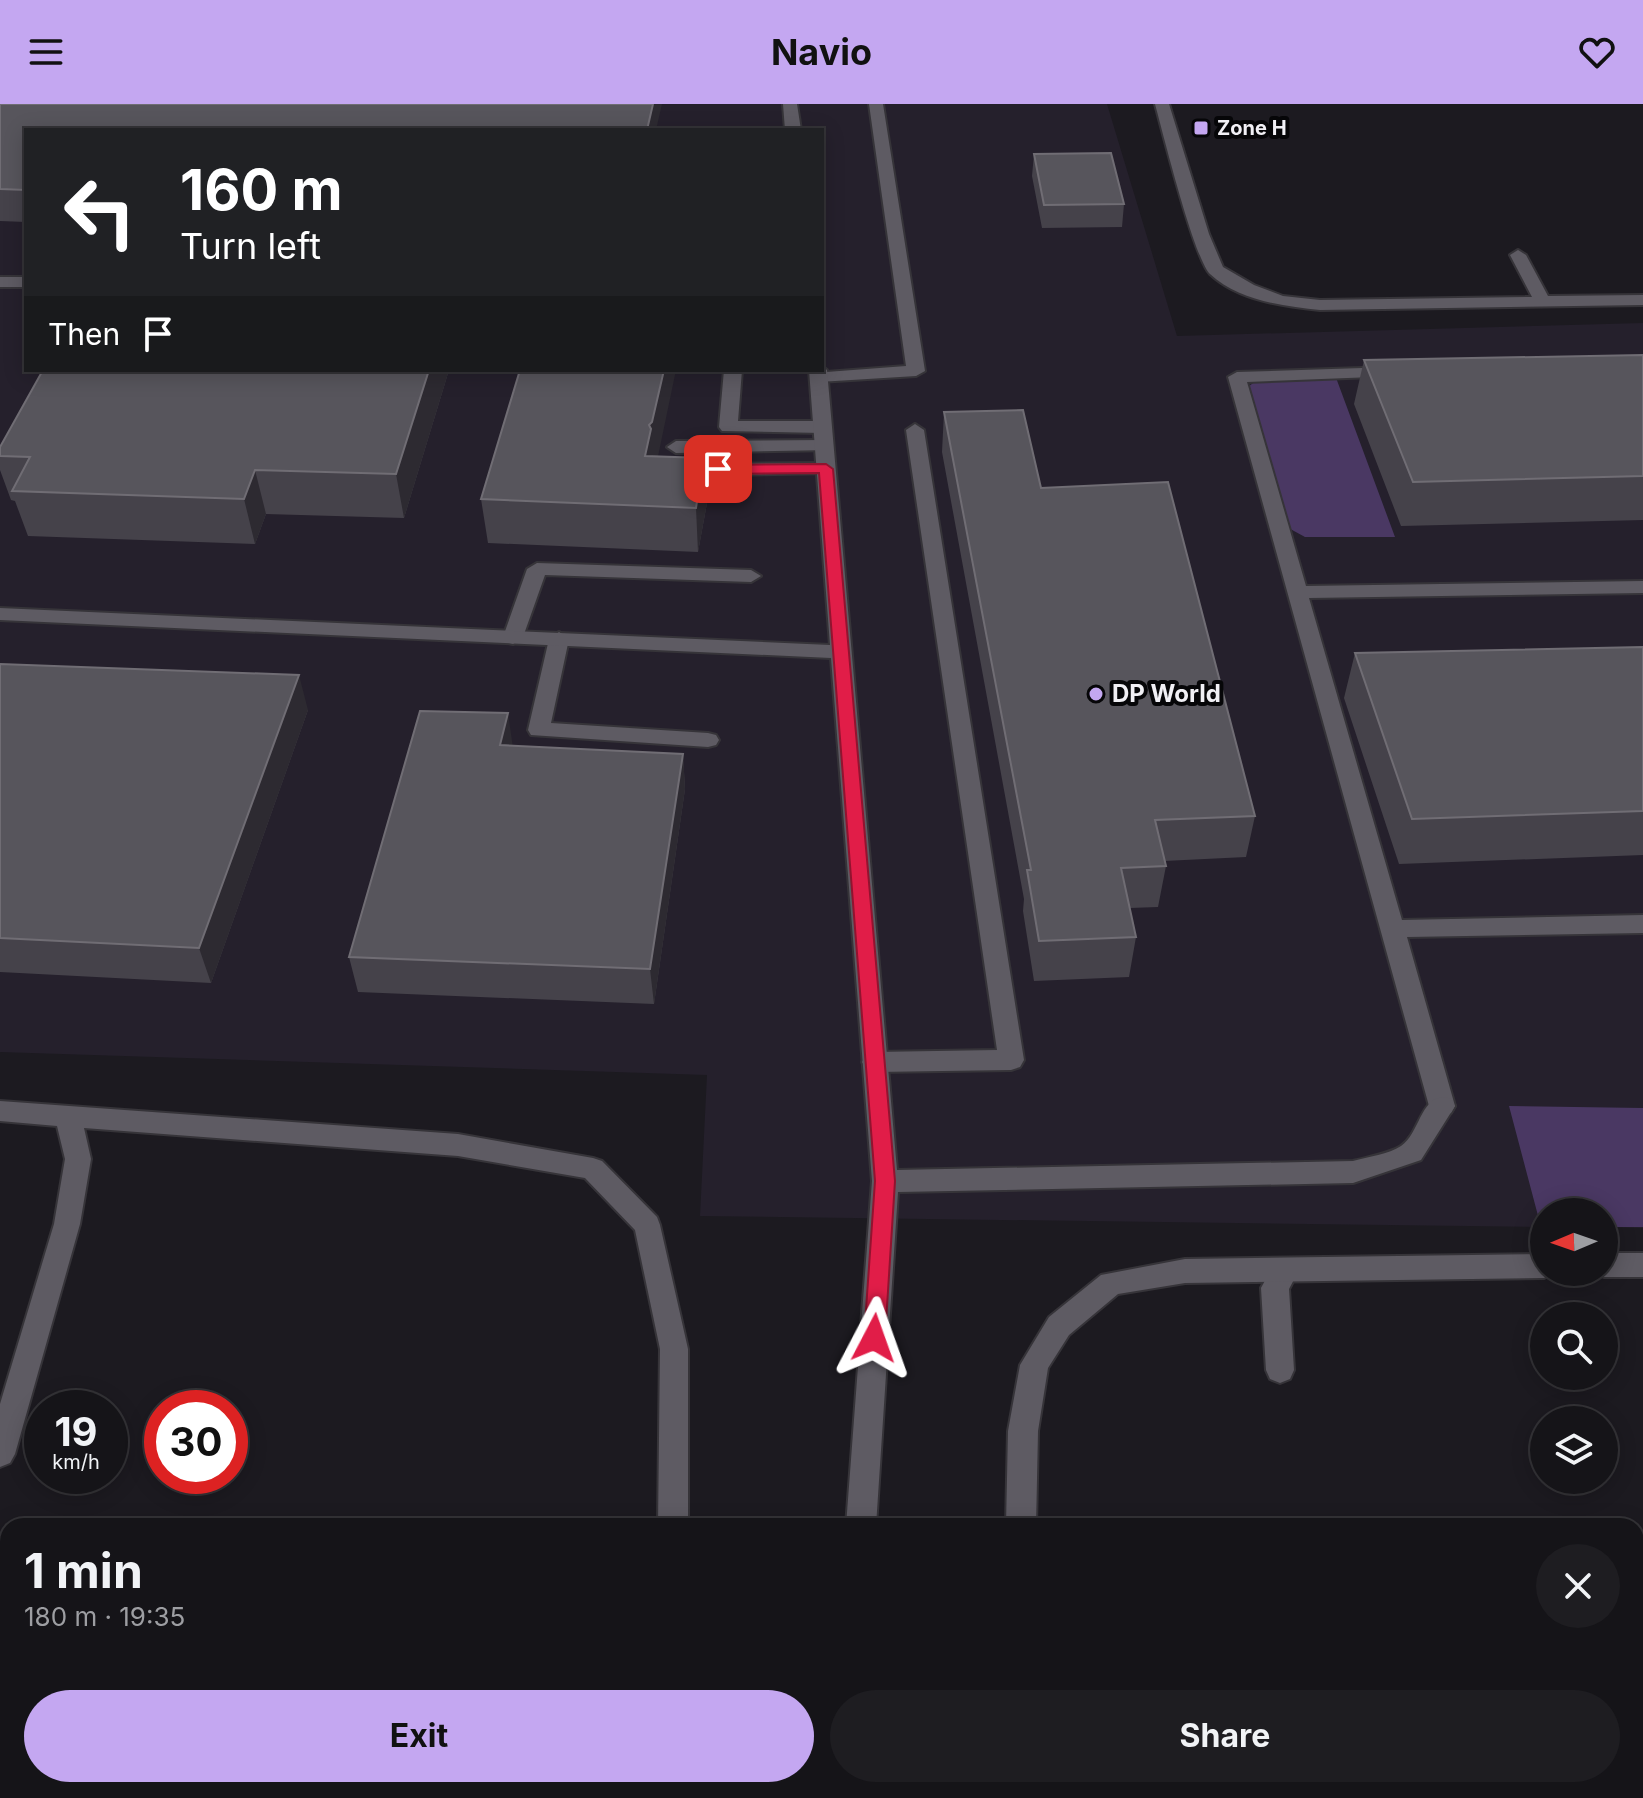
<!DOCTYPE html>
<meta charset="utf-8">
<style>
:root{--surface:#151418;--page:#1e1d21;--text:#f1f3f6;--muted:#9d9ea2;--line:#343337;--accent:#c4a7f1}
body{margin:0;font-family:Inter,sans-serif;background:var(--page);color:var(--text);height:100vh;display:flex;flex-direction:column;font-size:30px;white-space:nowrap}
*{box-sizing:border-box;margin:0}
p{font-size:26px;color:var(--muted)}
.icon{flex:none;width:44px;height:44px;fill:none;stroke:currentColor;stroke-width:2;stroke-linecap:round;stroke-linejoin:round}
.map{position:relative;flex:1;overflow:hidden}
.drawer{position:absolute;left:0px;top:1414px;width:1644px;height:280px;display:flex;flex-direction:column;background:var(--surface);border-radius:24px 24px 0 0;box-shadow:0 4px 20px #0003,0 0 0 2px var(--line)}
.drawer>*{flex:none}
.hud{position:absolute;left:24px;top:24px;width:800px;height:244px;border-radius:0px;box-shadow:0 4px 20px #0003,0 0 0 2px var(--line);background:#202124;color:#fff;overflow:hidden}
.needle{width:52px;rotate:268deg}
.fabs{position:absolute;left:1530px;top:1094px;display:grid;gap:16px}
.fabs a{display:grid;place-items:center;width:88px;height:88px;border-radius:50%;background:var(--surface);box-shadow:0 4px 20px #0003,0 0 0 2px var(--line);font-size:40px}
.speed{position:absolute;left:24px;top:1286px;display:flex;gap:16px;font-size:40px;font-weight:700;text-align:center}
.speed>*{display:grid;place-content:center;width:104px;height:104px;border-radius:50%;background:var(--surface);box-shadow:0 4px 20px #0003,0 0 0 2px var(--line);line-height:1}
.speed small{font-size:20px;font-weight:400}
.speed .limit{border:12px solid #d22;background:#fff;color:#111}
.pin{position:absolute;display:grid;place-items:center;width:68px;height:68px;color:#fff;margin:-34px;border-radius:16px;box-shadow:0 4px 12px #0006}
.me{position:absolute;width:88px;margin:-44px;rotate:4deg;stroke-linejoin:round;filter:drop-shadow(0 0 6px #0008)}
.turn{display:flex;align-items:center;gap:28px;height:168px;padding:0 24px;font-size:36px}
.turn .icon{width:104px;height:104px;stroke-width:2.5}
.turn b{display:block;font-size:56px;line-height:68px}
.then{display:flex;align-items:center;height:76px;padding:0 24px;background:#0003;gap:16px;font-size:30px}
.round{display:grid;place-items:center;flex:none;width:84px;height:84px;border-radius:42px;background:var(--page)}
.overview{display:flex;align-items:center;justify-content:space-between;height:136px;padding:0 24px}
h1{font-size:48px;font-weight:700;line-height:60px}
.primary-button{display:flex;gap:16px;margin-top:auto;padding:16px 24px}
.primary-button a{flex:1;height:92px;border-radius:48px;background:var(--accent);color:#111;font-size:32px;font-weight:700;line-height:92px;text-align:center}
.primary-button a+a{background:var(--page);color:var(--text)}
header{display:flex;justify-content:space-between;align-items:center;height:104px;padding:0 24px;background:var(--accent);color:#111;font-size:36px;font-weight:700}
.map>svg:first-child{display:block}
.built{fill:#25202c;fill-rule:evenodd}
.green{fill:#4a3863}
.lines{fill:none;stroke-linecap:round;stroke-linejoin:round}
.lane-casing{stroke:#363439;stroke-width:4}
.street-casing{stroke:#363439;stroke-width:4}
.lane{fill:#5e5b63;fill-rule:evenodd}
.street{fill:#5e5b63;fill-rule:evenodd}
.wall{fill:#45424a}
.shaded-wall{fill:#2d2a31}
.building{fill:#57555c;stroke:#706d74;stroke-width:2}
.route{fill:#e11d48;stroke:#92132f;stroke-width:2}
.poi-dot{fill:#c4a7f1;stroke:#060608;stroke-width:3}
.labels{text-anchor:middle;stroke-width:8;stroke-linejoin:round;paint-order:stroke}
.far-poi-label{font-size:20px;font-weight:bold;fill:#f1f0f5;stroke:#060608;text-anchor:start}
.poi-label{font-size:24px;font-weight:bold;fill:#f1f0f5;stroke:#060608;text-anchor:start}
</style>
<header><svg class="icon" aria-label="menu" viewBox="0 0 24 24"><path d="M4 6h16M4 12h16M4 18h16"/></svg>Navio<svg class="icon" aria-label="heart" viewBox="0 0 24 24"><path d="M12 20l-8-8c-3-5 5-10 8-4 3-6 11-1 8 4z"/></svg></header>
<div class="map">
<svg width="1643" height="1694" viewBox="0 0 1643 1694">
<rect width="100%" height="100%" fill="#1c1a20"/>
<path class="built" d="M0 0H1107L1177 232 1643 219V1124L1604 1123V1108H1544V1123L700 1112 707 971 0 948ZM26 26H822V266H26Z"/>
<path class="green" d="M1335 271 1395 433H1305L1283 421 1245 285 1256 277Z
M1509 1002 1643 1004V1123H1604V1108H1544V1123H1541Z"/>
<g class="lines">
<g class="lane-casing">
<path id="lane" d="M869 0H883L925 267 916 272 819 278 813 277 810 273 813 269 906 262Z
M1155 0H1169L1209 130 1223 163 1254 181 1283 192 1320 196 1532 193 1510 151 1518 146 1526 151 1548 192 1643 191V201L1320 206C1284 202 1239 197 1210 170 1194 154 1163 29 1155 0Z
M0 173H26V183H0Z
M1393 263 1399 264 1402 268 1399 272 1247 278 1306 482 1643 477V489L1309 494 1402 816 1643 811V829L1407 833 1455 1002 1451 1009 1442 1012 1433 1009 1429 1002 1228 273 1237 268Z
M724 266H742L738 317H822L831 323 822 329 722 327 719 323Z
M915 320 924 326 1024 956 1020 963 1011 966 875 968 866 965 862 958 866 951 875 948 997 946 906 326Z
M824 336 831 338 833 342 831 346 676 349 667 343 676 337Z
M826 359 835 365 833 369 674 372 665 366 674 360Z
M537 459 751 466 761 472 751 478 545 471 523 533 513 540 506 538 503 533 527 465Z
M559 528 569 535 551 619 708 629 716 631 719 636 716 641 708 643 531 631 528 626 549 535Z
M0 997 458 1030 593 1054 602 1057 657 1113 660 1121 688 1245V1422H658L660 1245 635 1126 585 1074 458 1052 84 1024 91 1055 80 1120 15 1350 10 1359 0 1363V1300L54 1120 65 1055 57 1022 0 1017Z
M1285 1154 1295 1158 1299 1166 1289 1185 1294 1266 1290 1275 1280 1279 1270 1275 1266 1266 1261 1184 1275 1158Z
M626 1686H660L659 1694H625Z"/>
</g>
<g class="street-casing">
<path id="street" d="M783 0H797L801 26H785Z
M822 262 827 266 897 1066 1353 1057C1368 1053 1389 1050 1401 1042 1421 1029 1421 985 1451 995L1455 1002 1421 1056 1353 1079 898 1088 876 1422H846L872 1077 831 554 0 516V504L830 541 809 266H822Z
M1604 1149H1643V1173H1604L1594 1169 1604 1168Z
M1544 1150V1168H1555L1544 1174 1185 1179 1118 1190 1069 1231 1048 1264 1038 1327 1036 1422H1006L1008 1327 1020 1261 1049 1213 1101 1171 1185 1155Z
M826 1686H860L859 1694H825Z
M999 1686H1033V1694H999Z"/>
</g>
<use href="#lane" class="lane"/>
<use href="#street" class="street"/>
</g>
<path class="wall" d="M0 0 26 26V118L0 117Z
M1034 50 1124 100 1122 123 1042 124 1032 72Z
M1643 251V416L1401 422 1354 300 1364 256Z
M449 266 404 414 266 410 255 440 28 432 15 397 11 396 0 366V343Z
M944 308 1041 384 1255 712 1246 753 1164 757 1166 762 1158 803 1130 804 1136 833 1129 873 1034 877 1023 807 1024 795 942 348Z
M658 352 704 354 707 399 698 448 488 439 481 395Z
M1643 543V751L1399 760 1344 594 1355 549Z
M0 560 308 606 211 879 0 868Z
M513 642 683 650 685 685 654 900 358 888 349 853Z"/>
<path class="shaded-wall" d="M653 0H662L656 26H647Z
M429 266H449L404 414 396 370Z
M664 266H676L656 362 645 352 649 321Z
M704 354 707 399 698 448 696 404Z
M255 366 266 410 255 440 244 395Z
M299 571 308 606 211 879 199 844Z
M508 609 513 644 500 641Z
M683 650 685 685 654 900 650 865Z"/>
<path class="building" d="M0 0H653L647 26H26V86L0 85Z
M1111 49 1124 100 1044 101 1034 50Z
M1643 251V372L1413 378 1364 256Z
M43 266H429L396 370 255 366 244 395 12 387 30 353 0 352V343Z
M520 266H664L652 318 649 321 651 325 645 352 704 354 696 404 481 395Z
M1023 306 1041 384 1168 378 1255 712 1155 716 1166 762 1121 764 1136 833 1039 837 1027 766H1031L944 308Z
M1643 543V707L1412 715 1355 549Z
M0 560 299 571 199 844 0 834Z
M420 607 508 609 500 641 683 650 650 865 349 853Z"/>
<path class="route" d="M826 360 833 365 895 1077 885 1234 882 1240 874 1243 867 1240 864 1234 875 1077 819 369 718 370 711 365 718 361Z"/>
<g class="poi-dot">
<rect x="1193" y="16" width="16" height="16" rx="4"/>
<circle cx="1096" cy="590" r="8"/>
</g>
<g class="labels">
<g class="far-poi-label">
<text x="1217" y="31">Zone H</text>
</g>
<g class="poi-label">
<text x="1112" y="598">DP World</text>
</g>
</g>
</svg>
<div class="fabs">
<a><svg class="needle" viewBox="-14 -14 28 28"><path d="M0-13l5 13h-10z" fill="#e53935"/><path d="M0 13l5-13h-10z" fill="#9d9ea2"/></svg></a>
<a><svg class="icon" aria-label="search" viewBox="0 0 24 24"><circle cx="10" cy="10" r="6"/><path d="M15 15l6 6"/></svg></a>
<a><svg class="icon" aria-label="layers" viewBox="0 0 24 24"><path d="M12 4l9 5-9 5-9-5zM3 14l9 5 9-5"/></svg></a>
</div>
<div class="speed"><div>19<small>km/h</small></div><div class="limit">30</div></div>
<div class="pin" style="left:718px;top:365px;background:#d93025"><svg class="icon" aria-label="arrive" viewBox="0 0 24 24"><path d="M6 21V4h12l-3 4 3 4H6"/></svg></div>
<svg class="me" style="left:874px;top:1234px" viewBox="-20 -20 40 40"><path d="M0-17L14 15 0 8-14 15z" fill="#e11d48" stroke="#fff" stroke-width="4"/></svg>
<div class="hud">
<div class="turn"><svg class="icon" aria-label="left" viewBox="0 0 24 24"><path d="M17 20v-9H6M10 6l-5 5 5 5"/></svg><div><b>160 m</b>Turn left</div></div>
<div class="then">Then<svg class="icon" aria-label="arrive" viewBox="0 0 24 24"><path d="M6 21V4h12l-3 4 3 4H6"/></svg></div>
</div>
<section class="drawer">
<div class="overview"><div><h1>1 min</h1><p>180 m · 19:35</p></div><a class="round"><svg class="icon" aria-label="close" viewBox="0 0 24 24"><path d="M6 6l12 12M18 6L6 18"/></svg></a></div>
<div class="primary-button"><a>Exit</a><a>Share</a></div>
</section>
</div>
